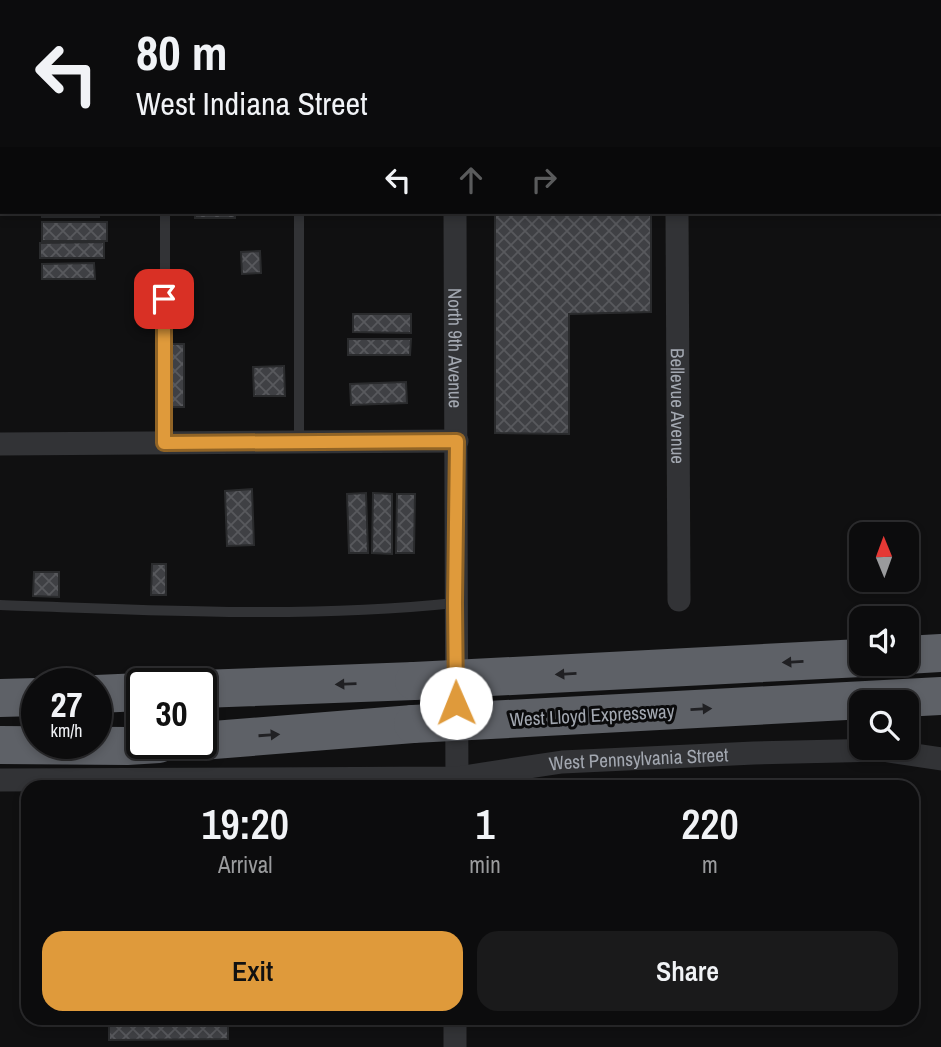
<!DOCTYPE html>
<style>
:root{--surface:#0c0c0d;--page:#1a1a1b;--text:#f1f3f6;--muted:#9a9b9d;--line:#2c2c2e;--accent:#df9a3b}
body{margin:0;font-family:"Archivo Narrow",sans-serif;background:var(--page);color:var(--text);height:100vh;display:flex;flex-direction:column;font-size:26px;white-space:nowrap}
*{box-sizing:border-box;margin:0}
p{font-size:23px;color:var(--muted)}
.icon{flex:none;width:38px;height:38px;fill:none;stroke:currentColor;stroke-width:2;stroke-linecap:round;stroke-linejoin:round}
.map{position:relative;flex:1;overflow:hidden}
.panel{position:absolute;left:21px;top:780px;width:898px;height:245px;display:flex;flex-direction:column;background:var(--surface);border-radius:21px;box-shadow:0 4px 10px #0003,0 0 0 2px var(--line)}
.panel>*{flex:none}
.top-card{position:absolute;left:0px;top:0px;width:942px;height:214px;box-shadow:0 4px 10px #0003,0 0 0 2px var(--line);background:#0c0c0d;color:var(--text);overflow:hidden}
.needle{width:46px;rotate:359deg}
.fabs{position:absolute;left:849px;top:522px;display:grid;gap:14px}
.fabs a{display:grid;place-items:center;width:70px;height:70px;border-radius:14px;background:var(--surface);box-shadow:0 4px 10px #0003,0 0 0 2px var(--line);font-size:35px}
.speed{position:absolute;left:21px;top:668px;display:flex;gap:14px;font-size:35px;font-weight:700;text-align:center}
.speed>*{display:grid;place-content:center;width:91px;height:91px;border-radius:50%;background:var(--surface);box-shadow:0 4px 10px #0003,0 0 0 2px var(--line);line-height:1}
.speed small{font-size:18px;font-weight:400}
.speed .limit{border:4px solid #111;border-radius:10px;background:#fff;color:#111}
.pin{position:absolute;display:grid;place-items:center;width:60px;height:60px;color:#fff;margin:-30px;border-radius:14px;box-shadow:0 4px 10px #0006}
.me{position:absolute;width:77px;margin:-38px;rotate:359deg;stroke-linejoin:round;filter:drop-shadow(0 0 5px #0008)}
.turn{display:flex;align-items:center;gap:24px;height:147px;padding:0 21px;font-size:32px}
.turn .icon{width:91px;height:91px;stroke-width:2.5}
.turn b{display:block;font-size:49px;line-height:60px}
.lanes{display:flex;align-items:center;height:66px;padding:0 21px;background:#0003;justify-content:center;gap:35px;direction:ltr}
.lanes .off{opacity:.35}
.eta{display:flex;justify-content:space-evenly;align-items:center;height:119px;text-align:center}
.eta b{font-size:42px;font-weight:600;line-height:49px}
.action{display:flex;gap:14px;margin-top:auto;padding:14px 21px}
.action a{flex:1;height:80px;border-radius:21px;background:var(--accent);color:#111;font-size:28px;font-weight:600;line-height:80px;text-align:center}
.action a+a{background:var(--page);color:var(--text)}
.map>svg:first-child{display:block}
.building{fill:url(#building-cross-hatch);stroke:#2a2b2d;stroke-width:2}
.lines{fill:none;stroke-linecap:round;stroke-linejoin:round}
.lane{stroke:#323336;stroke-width:10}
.street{stroke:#323336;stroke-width:23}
.highway{stroke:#5e6167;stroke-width:38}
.highway-bridge{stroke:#5e6167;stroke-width:38}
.oneway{fill:#202023}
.route-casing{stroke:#916426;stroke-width:18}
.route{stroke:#df9a3b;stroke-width:12}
.labels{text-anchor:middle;stroke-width:6;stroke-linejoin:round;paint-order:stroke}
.street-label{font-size:19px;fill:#a3a8b1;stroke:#0b0b0c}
</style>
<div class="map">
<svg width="941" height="1047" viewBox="0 0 941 1047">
<defs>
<pattern id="building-cross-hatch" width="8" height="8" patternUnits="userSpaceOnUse" patternTransform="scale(1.75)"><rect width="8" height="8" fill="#3f4044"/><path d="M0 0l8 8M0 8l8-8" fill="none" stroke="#58595d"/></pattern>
</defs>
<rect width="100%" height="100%" fill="#101011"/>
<path class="building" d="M37 0H126V2H37Z
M521 0H633V2H521Z
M933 0H941V180L940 2Z
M42 212H99V217H42Z
M195 212H235V218H195Z
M495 212H651V312L569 314V434L495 433Z
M42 222H107V241H42Z
M104 242V258H40V243Z
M260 251 261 273 242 274 241 252Z
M94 263 95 279H42V264Z
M353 314H411V333L353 332Z
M348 339H411L410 355H348Z
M165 344H184V407H165Z
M284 366 285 396H254L253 367Z
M406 382 407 403 351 405 350 384Z
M252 489 254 545 227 546 225 491Z
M366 493 368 553H349L347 494Z
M373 493 392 494V554L372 553Z
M397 494H415L414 553H396Z
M152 564H166V595H151Z
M34 572H59V597L33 596Z
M109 1018H228V1039L109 1040Z"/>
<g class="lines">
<path class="lane" d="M504 2V0
M894 2V0
M299 212V442
M165 443V212
M0 605C151 610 304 619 455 603"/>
<g class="street">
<path d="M455 2V0"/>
<path d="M677 2V0"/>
<path d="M0 126H2"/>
<path id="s1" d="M455 212 457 788"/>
<path id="s2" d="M677 212 679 600"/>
<path d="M0 444 457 441"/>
<path id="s3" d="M0 780 457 778 562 762 754 753 882 750 941 759"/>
<path d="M455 1047V1018"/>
</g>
<path class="highway" d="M906 655 941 653
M201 689 414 681
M96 694 142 692
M0 698 37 697
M201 741 413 724
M0 745 127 746 159 744"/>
<path class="highway-bridge" d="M414 681 861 658
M413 724 941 696"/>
</g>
<defs><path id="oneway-solid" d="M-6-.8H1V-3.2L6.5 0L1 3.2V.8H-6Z" transform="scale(1.75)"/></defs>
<g class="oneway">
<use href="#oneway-solid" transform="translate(793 662) rotate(177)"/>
<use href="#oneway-solid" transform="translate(566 674) rotate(177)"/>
<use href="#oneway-solid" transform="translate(346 684) rotate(178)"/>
<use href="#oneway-solid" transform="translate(701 709) rotate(-3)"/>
<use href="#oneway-solid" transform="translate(269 735) rotate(-4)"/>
</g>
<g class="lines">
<g class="route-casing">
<path id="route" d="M164 299V443L457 441 455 603 456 703"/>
</g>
<use href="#route" class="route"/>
</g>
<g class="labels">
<g class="street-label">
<text dy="7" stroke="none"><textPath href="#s1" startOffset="136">North 9th Avenue</textPath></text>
<text dy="7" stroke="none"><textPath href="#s2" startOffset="194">Bellevue Avenue</textPath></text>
<text transform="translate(592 715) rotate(-3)" y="7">West Lloyd Expressway</text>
<text dy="7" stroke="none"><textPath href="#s3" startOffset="640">West Pennsylvania Street</textPath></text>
</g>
</g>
</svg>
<div class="fabs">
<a><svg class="needle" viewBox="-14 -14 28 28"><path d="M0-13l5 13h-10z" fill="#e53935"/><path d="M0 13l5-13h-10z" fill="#9a9b9d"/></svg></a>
<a><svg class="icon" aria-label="sound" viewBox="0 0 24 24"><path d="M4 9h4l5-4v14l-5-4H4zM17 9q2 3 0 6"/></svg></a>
<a><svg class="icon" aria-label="search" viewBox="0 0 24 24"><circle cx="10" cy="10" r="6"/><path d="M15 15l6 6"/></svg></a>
</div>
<div class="speed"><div>27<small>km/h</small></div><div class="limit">30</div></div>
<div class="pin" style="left:164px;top:299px;background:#d93025"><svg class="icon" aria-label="arrive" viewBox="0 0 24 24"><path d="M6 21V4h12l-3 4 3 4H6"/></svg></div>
<svg class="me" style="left:456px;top:703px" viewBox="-20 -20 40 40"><circle r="19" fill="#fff"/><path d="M0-13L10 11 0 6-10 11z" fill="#df9a3b"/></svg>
<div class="top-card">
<div class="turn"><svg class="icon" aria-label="left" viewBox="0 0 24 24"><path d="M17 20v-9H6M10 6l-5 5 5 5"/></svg><div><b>80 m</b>West Indiana Street</div></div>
<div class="lanes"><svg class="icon" aria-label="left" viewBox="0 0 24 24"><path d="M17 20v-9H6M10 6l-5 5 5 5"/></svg><svg class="icon off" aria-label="ahead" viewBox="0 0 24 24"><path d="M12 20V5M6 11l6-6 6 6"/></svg><svg class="icon off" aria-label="right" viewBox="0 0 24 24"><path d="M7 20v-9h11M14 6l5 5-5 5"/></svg></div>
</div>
<section class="panel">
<div class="eta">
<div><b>19:20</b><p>Arrival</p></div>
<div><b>1</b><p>min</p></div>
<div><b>220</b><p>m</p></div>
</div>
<div class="action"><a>Exit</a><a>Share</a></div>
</section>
</div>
